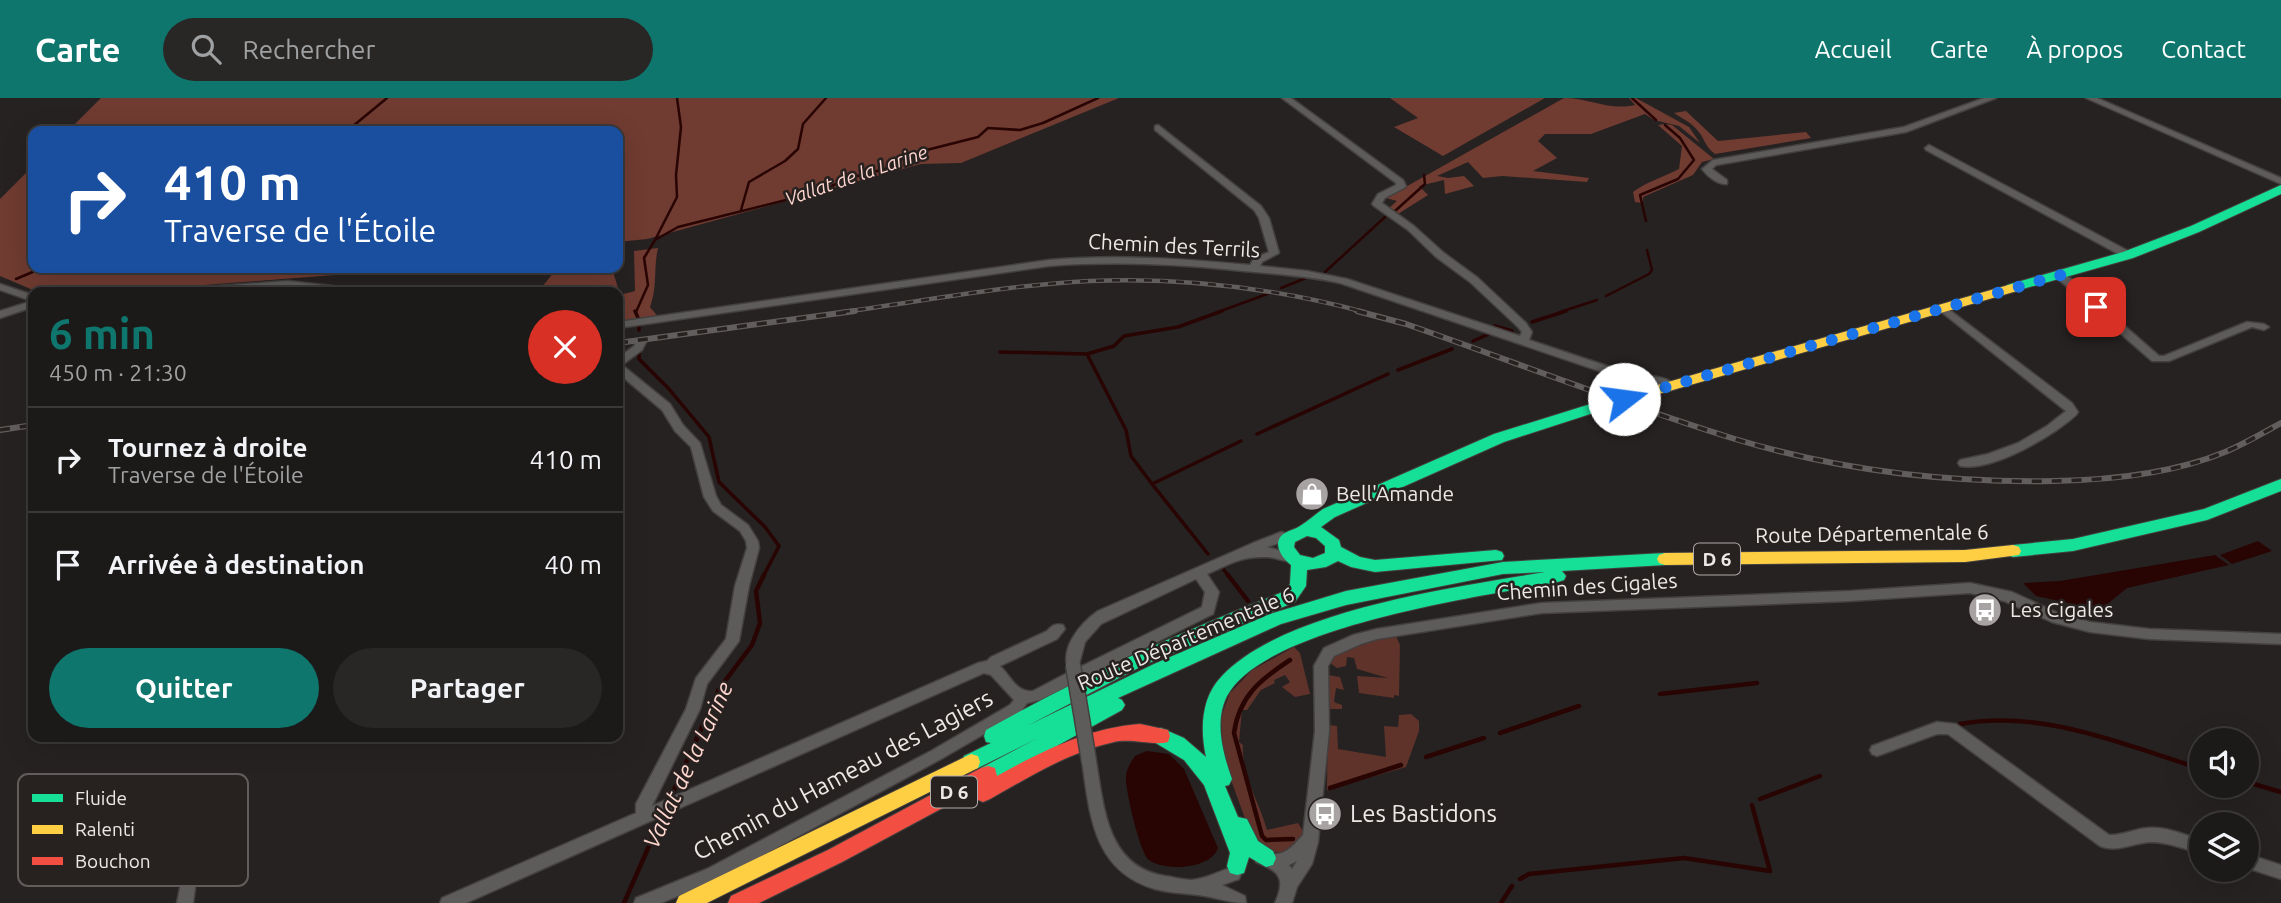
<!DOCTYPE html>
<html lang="fr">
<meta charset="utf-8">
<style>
:root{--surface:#1c1a19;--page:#292726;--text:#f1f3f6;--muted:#a0a1a2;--line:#3a3838;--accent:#0f766e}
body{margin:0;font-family:Ubuntu,sans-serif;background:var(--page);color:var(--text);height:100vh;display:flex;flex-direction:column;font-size:26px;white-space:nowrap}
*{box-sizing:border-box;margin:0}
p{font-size:23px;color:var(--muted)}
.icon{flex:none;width:38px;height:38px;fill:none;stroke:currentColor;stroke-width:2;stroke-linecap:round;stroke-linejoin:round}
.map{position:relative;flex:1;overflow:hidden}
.drawer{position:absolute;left:28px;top:189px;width:595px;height:455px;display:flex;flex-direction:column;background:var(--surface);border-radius:14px;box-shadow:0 7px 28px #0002,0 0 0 2px var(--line)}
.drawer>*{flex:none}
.top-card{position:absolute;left:28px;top:28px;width:595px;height:147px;border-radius:14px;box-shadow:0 7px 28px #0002,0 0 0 2px var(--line);background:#1a4fa0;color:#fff;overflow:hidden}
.fabs{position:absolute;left:2189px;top:630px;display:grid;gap:14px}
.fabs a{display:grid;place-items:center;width:70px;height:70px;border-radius:50%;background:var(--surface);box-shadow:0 7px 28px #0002,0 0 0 2px var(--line);font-size:35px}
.pin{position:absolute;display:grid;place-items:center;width:60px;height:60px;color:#fff;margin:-30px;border-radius:14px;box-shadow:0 4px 10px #0006}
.me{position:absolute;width:77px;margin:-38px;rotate:75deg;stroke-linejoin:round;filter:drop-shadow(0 0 5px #0008)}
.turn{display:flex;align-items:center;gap:24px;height:147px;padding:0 21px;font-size:32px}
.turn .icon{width:91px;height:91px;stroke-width:2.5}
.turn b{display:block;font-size:49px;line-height:60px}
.round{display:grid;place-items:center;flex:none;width:74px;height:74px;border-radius:37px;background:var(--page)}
.headline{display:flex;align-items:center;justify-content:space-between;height:119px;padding:0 21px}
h1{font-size:42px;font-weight:700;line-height:52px;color:var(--accent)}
.cta{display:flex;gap:14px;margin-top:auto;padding:14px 21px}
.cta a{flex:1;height:80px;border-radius:42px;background:var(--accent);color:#fff;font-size:28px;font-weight:700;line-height:80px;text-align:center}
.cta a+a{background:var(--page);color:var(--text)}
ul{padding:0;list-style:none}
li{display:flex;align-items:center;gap:21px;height:105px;padding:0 21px;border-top:2px solid var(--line)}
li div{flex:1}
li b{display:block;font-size:26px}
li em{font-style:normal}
header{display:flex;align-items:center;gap:42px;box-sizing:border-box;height:98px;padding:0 35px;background:var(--accent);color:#fff}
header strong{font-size:33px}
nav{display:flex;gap:38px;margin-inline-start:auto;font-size:24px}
.search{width:490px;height:63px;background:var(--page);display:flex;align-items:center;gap:18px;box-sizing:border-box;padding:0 24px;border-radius:38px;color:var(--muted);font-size:26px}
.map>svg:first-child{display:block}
.green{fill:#5f322a}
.forest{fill:#703b31}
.water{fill:#280403}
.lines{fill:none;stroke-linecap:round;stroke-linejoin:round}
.stream-far2{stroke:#280403;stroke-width:2.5}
.stream-far1{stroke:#280403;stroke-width:3.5}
.stream{stroke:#280403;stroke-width:4.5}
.street-casing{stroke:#43403f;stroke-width:3}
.fast-casing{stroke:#43403f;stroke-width:2}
.slow-casing{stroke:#43403f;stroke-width:2}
.jam-casing{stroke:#43403f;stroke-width:2}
.street{fill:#5e5b5b;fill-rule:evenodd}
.fast{fill:#16e098;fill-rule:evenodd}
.slow{fill:#ffcf43;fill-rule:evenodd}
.jam{fill:#f24e42;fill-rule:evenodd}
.rail-far1-casing{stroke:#625e5d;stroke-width:4.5}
.rail-casing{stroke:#625e5d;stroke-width:6}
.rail-far1{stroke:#272120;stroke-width:2.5;stroke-dasharray:8;stroke-linecap:butt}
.rail{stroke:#272120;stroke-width:3.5;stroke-dasharray:10;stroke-linecap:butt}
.street-bridge-casing{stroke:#43403f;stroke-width:17;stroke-linecap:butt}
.street-bridge{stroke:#5e5b5b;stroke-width:14}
.route{stroke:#1a73e8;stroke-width:12;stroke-dasharray:0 21.6}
.labels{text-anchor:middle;stroke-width:5;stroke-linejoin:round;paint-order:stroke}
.far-water-label{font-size:19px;font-style:italic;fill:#ffd7cf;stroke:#272120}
.shield{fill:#272120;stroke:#b1acab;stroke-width:2}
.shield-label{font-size:19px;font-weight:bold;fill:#ece8e7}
.street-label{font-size:21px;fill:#ece8e7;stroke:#272120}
.poi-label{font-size:21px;fill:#ece8e7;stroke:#272120;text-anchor:start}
.water-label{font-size:23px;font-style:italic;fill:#ffd7cf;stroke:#272120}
.near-street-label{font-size:24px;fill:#ece8e7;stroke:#272120}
.near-poi-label{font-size:24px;fill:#ece8e7;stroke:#272120;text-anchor:start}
.key{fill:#272120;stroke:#625d5c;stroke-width:2}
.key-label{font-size:19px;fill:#ece8e7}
</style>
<header>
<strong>Carte</strong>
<div class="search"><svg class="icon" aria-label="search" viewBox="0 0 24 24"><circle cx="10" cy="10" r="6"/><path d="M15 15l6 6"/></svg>Rechercher</div>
<nav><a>Accueil</a><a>Carte</a><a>À propos</a><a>Contact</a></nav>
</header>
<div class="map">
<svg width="2281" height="805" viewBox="0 0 2281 805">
<rect width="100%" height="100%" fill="#262221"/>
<path class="green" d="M1396 538 1400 547 1399 598 1394 597V600L1359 595 1357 578 1388 580 1357 571 1354 560 1347 559 1346 568 1337 570 1330 565 1331 557 1352 546Z
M1294 549 1300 555 1310 596 1295 599 1282 589 1290 584 1285 577 1274 582 1275 585 1261 592 1247 612H1242L1239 644 1243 647C1241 677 1259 703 1267 732L1298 725 1304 735 1301 748 1288 754H1269L1251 737 1223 660 1221 619 1230 595 1252 572Z
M1328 577 1340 579 1344 592 1336 590 1334 604 1342 607V611H1330L1329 627 1337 628 1338 651 1386 659 1384 628 1398 629 1399 617 1411 616 1419 623V633L1406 669 1327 692Z"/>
<path class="forest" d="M101 0H1119L961 65 921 66 647 141 618 144V33H68Z
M1390 0H1545L1443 58 1394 29 1418 20Z
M1564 0C1589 0 1609 13 1635 7L1629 0H1636L1689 29 1700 45 1679 28 1654 22 1645 16 1591 36H1545L1538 43 1557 60 1533 73 1589 80 1587 84 1502 78 1483 80 1468 64 1437 78 1448 80 1464 78 1474 88 1445 96 1444 82 1419 88 1428 97 1398 116 1388 111 1397 103 1386 100Z
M1686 13 1718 43 1806 34 1811 40 1715 56C1705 49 1705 41 1698 33 1692 25 1683 21 1674 15Z
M1665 26 1672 27 1714 61 1702 64 1693 77 1643 99V105L1635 104 1633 94C1648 83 1662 80 1679 71L1682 48 1658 27Z
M33 68V170H424L114 194 33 192 0 178V101Z
M658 150C653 172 658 187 650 209L659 220 627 224 618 217V194H538L554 174 612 170 620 197 635 193 634 153Z"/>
<path class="water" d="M2258 443 2272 453 2232 466 2220 457Z
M2215 457 2229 467 2127 490 2100 512 2036 498 2023 485 2060 483Z
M1147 653 1169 656 1184 671 1218 750C1211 771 1166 774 1149 762 1140 755 1125 691 1126 678 1126 672 1131 664 1135 658Z"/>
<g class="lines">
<path class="stream-far2" d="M1632 0 1656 22
M347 33 387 0
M741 112 749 84 785 63 798 51 803 26 826 0
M1395 113 1425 86 1424 77
M1646 123 1640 97 1678 81 1694 62 1680 40 1665 27
M655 142 677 99 676 77 681 29 677 0
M1325 174 1385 119
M16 181 42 170
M1281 190 1306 180
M1606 198 1649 176 1652 172 1647 152
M636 214 648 187 644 160 655 142 678 129 818 94 850 80 892 69 907 57 978 39 988 30 1020 32 1043 25 1098 0
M1218 214 1270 195
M1560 214 1597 202"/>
<path class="stream-far1" d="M635 213 639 222
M1532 224 1566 213
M639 228V232
M1495 228 1512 233
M1473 243 1489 236
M639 253V261L669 291 709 339 719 384 765 429 779 448 763 479
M1000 254 1087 256
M1398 272 1452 251
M1257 336 1388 276
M1152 386 1131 358 1126 332 1087 256 1114 248 1124 238 1178 229 1222 213
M1208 456 1152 386 1241 343
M1224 472 1229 479"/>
<path class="stream" d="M1228 477 1248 503
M1290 562C1261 581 1239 598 1234 635L1262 738 1266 742 1293 741
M1660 596 1757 585
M1960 626C2043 611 2124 647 2202 671
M1500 635 1579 608
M1426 659 1484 640
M2247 684 2281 694
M1330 690 1401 667
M1760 701 1820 678
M669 703 719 591 752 547 760 525 756 493 764 477
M1520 781 1529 776 1684 760 1770 773 1752 707
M624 805 663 716
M1501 805 1512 788"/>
<g class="street-casing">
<path id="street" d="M1282 0H1291L1403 82 1406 88 1404 90 1385 100 1382 105 1414 128 1444 155 1478 180 1526 225 1532 234 1529 242C1563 253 1596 265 1630 275 1646 280 1663 275 1677 288L1675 291 1671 292 1652 285 1662 292 1660 295H1652L1629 283 1340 185C1308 178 1276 176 1243 173 1178 166 1114 163 1049 168L618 230V224L1049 162C1117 156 1183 161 1250 167L1254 160 1269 154 1259 120 1254 112 1155 32V28L1158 27 1261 108 1269 120 1279 155 1262 164 1260 168 1307 173 1347 181 1520 238 1522 234 1518 229 1470 184 1436 159 1408 132 1374 108 1372 106 1378 96 1396 87V85Z
M1984 0H1996L1906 34 1716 67 1712 71 1727 82V86C1718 87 1707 78 1702 71L1713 62 1904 29Z
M2086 0H2097L2281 80V86Z
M1929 47 2132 155 2133 157 2128 160 2124 159 1926 52 1925 50Z
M2060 174 2064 175 2159 258H2164L2247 224 2264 226 2269 229 2264 232 2252 229 2169 263H2152L2056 179V175Z
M288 183 358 191 363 194C338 195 313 190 288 189 250 188 213 196 175 194L180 191Z
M0 186 33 197V209L0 220V213L32 203 0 192Z
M1943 207 2072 305 2078 314 2076 317C2053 338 1992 374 1960 368L1958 365 1960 362 1988 356 2018 345 2047 328 2066 313 1939 212V208Z
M641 241 646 244 642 252 622 267 670 306 683 327 700 345 716 398 721 407 748 427 758 443 759 450 749 488 739 543 707 586 700 611 652 708 978 565 987 563 991 559 1047 533C1052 528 1055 525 1063 527L1065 531 1057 541 1000 568C1011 578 1016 595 1033 593L1073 572 1068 571C1060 549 1081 525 1098 513L1253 445 1281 434 1292 437 1294 440 1292 443 1282 444 1267 449 1295 457 1296 460 1295 463C1285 465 1277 459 1267 459 1241 458 1230 466 1207 476L1219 494 1213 516 1040 602 1027 605 1020 615 941 661 719 781 661 805H634L636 800 707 771 931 653 1010 607 1014 602 991 577 984 575 466 805H440L442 800 636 715V706L686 611 696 580 726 541 735 488 747 450 746 443 740 433 713 413 704 399 691 349 675 333 662 312 618 275V260L634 248 637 242ZM1196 481 1205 494 1202 509 1078 570 1085 544 1101 526Z
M1970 485 2012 494 2060 516 2090 524 2149 531 2281 536V546L2149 541 2090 534 2052 524 2004 503 1970 495 1850 503 1542 515 1377 541 1361 546 1334 558 1328 568 1329 633 1318 744 1312 766 1297 789 1292 805H1275C1286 781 1280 773 1256 764L1254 759 1256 754C1265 751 1266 755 1274 756 1287 757 1295 745 1303 737L1315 633 1314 568 1324 550 1353 537 1377 531 1542 505 1850 493ZM1297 763 1292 771 1289 767Z
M1937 624 1956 626 2109 737C2122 738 2134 731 2147 730 2166 728 2184 737 2202 742V756C2185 751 2168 744 2151 744 2132 745 2118 755 2100 748L1948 636H1937L1877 658 1872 656 1870 652 1872 648Z
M1089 657 1094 659 1096 663C1104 710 1107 769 1165 778 1173 779 1183 782 1192 782 1205 781 1220 773 1233 769L1239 771 1241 776 1239 781 1222 787 1245 798 1246 805C1229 805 1215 799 1198 797 1184 795 1169 795 1155 791 1093 773 1090 717 1082 663L1084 659Z
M2247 756 2281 767V781L2247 770Z
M187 783 193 785 195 790 193 805H177L181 785Z"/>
</g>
<g class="fast-casing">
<path id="fast" d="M2281 87V96L2199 134 2133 160 2012 194 2005 190 2007 187 2123 154 2191 128Z
M1613 299 1618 301 1620 304 1618 307 1504 344 1335 419 1321 429 1339 442 1341 449 1360 459 1375 462 1496 452 1502 454 1504 458 1502 462 1375 474 1351 469 1338 463 1326 469 1307 472 1306 488 1295 504 1144 567 1027 628 1154 566 1270 516 1346 493 1503 464 1665 455 1671 457 1673 461 1671 465 1665 467 1562 473 1566 478 1564 482 1558 484C1483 498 1264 528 1227 598 1214 624 1223 656 1232 681L1229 687 1225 688 1238 719 1247 721 1258 743 1273 753 1276 760 1273 767 1266 769 1249 759 1244 775 1237 777 1230 775 1227 768 1230 755 1204 687 1184 662 1154 644 1152 638 1154 632 1161 630 1184 640 1206 659C1200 631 1201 599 1222 578 1284 512 1456 489 1545 474L1503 476 1346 507 1281 526 1118 600 1122 602 1125 607 1122 612 995 682 988 684 981 682 978 676 981 670 1038 640 978 670 971 672 964 670 962 664 964 658 991 645 986 644 984 638 986 632C1082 578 1181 534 1283 494L1290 486 1291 467C1281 460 1271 443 1285 435 1290 432 1296 431 1300 428 1308 423 1316 416 1323 411L1494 336ZM1307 438 1316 440 1325 448V455L1313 460 1300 457 1294 449 1295 444Z
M2281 381V393L2207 422 2073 453 2013 459 2007 457 2005 453 2007 449 2013 447 2073 441 2204 411Z"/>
</g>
<g class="slow-casing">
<path id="slow" d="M2012 186 2019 190 2017 193 1624 306 1617 301 1619 298Z
M2013 447 2019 449 2021 453 2019 457 1965 464 1665 467 1659 465 1657 461 1659 457 1665 455 1965 452Z
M971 656 978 658 980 664 978 670 707 805H676L679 798Z"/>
</g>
<g class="jam-casing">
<path id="jam" d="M1140 626 1168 632 1170 638 1168 644C1155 648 1131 640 1114 644 1069 654 1029 679 990 701L983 704 976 701 974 693 842 764 759 805H728L731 798 828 752 981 670 988 668 995 670 997 678C1042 653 1088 630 1140 626Z"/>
</g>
<use href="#street" class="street"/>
<use href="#fast" class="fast"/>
<use href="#slow" class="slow"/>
<use href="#jam" class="jam"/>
<g class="rail-far1-casing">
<path id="rail-far1" d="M842 214C924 203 1007 187 1090 183 1183 179 1274 190 1364 214"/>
</g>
<g class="rail-casing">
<path id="rail" d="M1357 213 1406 226C1515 264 1624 307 1735 341 1837 372 1948 385 2054 383 2110 382 2172 376 2225 354 2244 346 2263 335 2281 325
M618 245 855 213
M0 332 33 327"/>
</g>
<use href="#rail-far1" class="rail-far1"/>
<use href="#rail" class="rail"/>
<g class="street-bridge-casing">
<path id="street-bridge" d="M1073 567 1089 663"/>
</g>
<use href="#street-bridge" class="street-bridge"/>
</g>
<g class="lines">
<path class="route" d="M1624 301 2060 177 2096 209"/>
</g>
<defs>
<g id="shop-disc" transform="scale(1.75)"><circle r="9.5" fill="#a7a3a2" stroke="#272120"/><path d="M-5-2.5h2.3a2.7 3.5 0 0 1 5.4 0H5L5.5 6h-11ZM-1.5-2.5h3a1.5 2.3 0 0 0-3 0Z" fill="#fff"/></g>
<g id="bus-disc" transform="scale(1.75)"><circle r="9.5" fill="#a7a3a2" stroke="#272120"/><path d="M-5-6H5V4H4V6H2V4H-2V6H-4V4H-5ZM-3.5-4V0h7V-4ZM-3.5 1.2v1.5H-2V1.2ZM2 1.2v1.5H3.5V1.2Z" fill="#fff"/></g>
</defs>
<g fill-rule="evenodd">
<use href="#shop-disc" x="1312" y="396"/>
<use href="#bus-disc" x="1985" y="512"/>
<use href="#bus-disc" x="1325" y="716"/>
</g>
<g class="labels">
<g class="far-water-label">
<text transform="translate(856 77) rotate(-19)" y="7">Vallat de la Larine</text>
</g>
<g class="shield">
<rect x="1694" y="445.5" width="46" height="31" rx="5"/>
<rect x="931" y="678.5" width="46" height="31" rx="5"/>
</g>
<g class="shield-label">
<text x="1717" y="468">D 6</text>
<text x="954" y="701">D 6</text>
</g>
<g class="street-label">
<text transform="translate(1174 148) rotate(3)" y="7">Chemin des Terrils</text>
<text transform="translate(1872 436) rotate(-1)" y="7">Route Départementale 6</text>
<text transform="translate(1587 489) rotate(-4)" y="7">Chemin des Cigales</text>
<text transform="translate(1186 541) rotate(-23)" y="7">Route Départementale 6</text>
</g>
<g class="poi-label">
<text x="1336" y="403">Bell'Amande</text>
<text x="2010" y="519">Les Cigales</text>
</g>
<g class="water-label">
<text transform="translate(688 667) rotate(-65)" y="8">Vallat de la Larine</text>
</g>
<g class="near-street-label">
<text transform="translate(843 677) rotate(-28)" y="8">Chemin du Hameau des Lagiers</text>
</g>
<g class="near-poi-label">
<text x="1350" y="724">Les Bastidons</text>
</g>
</g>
<rect x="18" y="676" width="230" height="112" rx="10" class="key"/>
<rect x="32" y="696" width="31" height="8" fill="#16e098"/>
<rect x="32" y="727" width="31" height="9" fill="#ffcf43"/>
<rect x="32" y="759" width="31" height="8" fill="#f24e42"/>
<g class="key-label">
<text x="75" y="707">Fluide</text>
<text x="75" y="738">Ralenti</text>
<text x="75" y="770">Bouchon</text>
</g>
</svg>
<div class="fabs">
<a><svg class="icon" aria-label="sound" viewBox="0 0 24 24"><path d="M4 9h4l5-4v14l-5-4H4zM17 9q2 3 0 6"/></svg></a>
<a><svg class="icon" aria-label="layers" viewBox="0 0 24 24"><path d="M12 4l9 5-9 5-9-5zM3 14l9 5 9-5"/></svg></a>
</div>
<div class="pin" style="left:2096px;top:209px;background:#d93025"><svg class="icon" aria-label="arrive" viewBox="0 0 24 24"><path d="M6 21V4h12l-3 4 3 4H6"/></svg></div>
<svg class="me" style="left:1624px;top:301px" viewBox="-20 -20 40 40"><circle r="19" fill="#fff"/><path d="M0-13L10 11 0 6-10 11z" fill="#1a73e8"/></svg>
<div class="top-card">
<div class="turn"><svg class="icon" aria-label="right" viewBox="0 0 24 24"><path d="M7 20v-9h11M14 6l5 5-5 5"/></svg><div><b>410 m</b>Traverse de l'Étoile</div></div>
</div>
<section class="drawer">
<div class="headline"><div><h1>6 min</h1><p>450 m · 21:30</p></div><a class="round" style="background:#d93025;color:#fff"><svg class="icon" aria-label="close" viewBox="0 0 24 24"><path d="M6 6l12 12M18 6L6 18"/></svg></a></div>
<ul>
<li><svg class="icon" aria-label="right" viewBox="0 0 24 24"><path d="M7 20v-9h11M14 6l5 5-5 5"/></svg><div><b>Tournez à droite</b><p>Traverse de l'Étoile</p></div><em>410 m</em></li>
<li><svg class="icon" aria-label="arrive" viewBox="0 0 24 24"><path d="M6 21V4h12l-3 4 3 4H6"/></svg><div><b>Arrivée à destination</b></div><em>40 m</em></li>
</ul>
<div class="cta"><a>Quitter</a><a>Partager</a></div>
</section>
</div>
